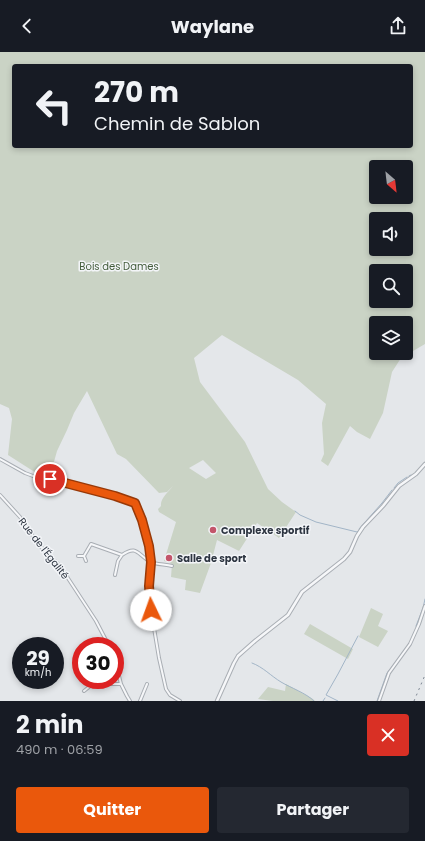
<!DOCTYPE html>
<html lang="fr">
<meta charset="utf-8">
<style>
:root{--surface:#171b24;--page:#242831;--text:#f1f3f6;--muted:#9ea1a6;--accent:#ea580c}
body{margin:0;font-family:Poppins,sans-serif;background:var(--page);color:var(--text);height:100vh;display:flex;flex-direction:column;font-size:15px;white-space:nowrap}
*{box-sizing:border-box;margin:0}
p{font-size:13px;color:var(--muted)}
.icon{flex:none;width:22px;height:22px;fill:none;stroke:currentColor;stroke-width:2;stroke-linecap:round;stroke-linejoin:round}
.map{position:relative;height:649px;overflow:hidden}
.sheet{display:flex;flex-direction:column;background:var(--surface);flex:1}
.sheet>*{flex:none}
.banner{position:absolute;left:12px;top:12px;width:401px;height:84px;border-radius:4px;box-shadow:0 2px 6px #0003;background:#171b24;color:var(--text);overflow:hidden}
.needle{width:26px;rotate:152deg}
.controls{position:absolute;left:369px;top:108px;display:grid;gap:8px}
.controls a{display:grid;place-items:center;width:44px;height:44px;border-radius:4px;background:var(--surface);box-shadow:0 2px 6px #0003;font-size:20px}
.speed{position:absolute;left:12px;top:585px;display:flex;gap:8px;font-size:20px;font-weight:700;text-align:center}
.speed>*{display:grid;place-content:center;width:52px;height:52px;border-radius:50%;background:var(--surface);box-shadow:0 2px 6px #0003;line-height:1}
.speed small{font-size:10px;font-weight:400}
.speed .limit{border:6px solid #d22;background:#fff;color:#111}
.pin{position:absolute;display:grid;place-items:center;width:34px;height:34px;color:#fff;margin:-17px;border:2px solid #fff;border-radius:50%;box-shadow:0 1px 4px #0007}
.me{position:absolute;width:44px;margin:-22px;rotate:357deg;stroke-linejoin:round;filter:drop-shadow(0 0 3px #0008)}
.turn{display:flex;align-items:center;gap:14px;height:84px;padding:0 16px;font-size:18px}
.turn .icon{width:52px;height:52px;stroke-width:2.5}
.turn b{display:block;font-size:28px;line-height:34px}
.round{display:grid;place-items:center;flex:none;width:42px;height:42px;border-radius:4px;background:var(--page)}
.summary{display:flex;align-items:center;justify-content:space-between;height:68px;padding:0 16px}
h1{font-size:24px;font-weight:700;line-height:30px}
.button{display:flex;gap:8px;margin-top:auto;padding:8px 16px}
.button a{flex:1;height:46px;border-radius:4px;background:var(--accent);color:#fff;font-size:16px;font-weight:700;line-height:46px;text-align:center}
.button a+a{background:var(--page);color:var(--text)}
header{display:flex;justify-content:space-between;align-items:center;height:52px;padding:0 16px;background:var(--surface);font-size:18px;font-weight:700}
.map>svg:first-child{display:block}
.green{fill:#cad3c5;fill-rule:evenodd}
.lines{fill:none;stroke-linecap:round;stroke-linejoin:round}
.stream{stroke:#a2b5c7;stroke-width:1}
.minor-casing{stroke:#a9aeb4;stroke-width:4}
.tertiary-casing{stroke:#a9aeb4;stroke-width:4.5}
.minor{stroke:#f6f7f9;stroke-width:2}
.tertiary{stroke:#f6f7f9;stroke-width:2.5}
.rail{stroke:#7e8793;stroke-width:1;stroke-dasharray:2 4;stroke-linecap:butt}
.route-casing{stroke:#983908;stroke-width:10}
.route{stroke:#ea580c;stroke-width:7}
.poi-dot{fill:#c3556a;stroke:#f3f5f8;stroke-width:1.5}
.labels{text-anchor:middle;stroke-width:3;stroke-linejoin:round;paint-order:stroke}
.park-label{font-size:10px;fill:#435c3b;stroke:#f3f5f8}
.poi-label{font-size:10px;font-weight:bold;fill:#2d3541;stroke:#f3f5f8;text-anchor:start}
.street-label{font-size:10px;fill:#2d3541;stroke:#f3f5f8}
</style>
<header><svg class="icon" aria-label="back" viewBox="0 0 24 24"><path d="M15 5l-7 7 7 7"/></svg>Waylane<svg class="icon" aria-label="share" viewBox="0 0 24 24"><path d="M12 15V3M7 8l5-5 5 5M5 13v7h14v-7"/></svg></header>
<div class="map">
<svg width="425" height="649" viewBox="0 0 425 649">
<rect width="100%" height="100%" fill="#e4e7ea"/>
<path class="green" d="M0 0H425V292L401 306 392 320 383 361 370 387 357 380 350 374 328 414 321 409 324 402 322 371 326 352 298 328 222 283 194 306 200 330 245 390 268 437 282 450 296 460 279 486 257 471 239 499 217 488 211 511 200 541 185 538 186 528 171 525 172 512 164 509 176 470 159 460 158 457 161 454C160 447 168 440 173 434L167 440 159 441 126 407 117 402 87 339 74 361 67 378 57 399 52 417 44 426 8 403 12 367 9 356 0 352ZM14 14H411V94H14ZM376 115H406V145H376ZM376 167H406V197H376ZM376 219H406V249H376ZM376 271H406V301H376ZM203 408 216 421 206 427 189 416Z
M371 556 383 562 378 574 388 579 378 595 359 585Z
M310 572 353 597 348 607 304 582Z
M286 632 313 647 315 649H273L258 647 268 635 285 639Z"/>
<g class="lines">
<path class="stream" d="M409 424 411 423
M394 436 398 431 407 425
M295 459 300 463 316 470 357 480 358 479
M359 477 382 451 392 438
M416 574 423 556 425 547
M252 611C263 615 271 624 281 630 291 636 306 641 314 649
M323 649 325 646
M338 649 326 643 338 622 358 584
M377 649 387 621 399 606"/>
<g class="minor-casing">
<path id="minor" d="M0 407 25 421 33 424 43 427H50L60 430 115 444 135 451 142 468 149 494 151 510 149 534 151 558 159 606 166 637 170 643 180 649
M0 443 20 465 39 493 60 514 96 569 109 594
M78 504H84L91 492 122 503C137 493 137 502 149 509 155 513 165 512 172 514
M84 504 86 509
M115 523 118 509 122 503
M115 608 121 632 127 644 130 649
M97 628 108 632H121
M84 639 89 635 96 628
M140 649 147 632
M379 649 389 621 410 592 419 572 425 554"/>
</g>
<g class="tertiary-casing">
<path id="tertiary" d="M217 649 234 611 238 604 255 589 288 563 302 540 344 507 350 500 357 484 363 475 383 454 399 434 416 422 425 412"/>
</g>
<use href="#minor" class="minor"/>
<use href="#tertiary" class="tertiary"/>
<path class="rail" d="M414 649 425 623"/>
</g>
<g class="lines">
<g class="route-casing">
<path id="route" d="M50 427 115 444 135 451 142 468 149 494 151 510 149 534 151 558"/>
</g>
<use href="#route" class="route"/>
</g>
<g class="poi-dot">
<circle cx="213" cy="478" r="4"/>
<circle cx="169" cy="506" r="4"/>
</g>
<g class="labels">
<g class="park-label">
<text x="119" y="218">Bois des Dames</text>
</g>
<g class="poi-label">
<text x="221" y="482">Complexe sportif</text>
<text x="177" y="510">Salle de sport</text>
</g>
<g class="street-label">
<text transform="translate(44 496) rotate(52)" y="4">Rue de l'Égalité</text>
</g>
</g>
</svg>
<div class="controls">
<a><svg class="needle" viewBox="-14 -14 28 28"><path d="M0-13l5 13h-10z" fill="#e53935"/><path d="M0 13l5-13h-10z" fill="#9ea1a6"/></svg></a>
<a><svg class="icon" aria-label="sound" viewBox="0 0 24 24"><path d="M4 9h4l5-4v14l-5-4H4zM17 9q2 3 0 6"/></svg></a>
<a><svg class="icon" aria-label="search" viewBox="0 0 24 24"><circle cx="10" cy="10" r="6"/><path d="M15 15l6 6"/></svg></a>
<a><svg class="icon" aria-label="layers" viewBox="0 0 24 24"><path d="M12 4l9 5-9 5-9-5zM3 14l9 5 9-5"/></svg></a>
</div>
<div class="speed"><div>29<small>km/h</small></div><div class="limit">30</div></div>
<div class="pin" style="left:50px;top:427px;background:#d93025"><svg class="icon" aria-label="arrive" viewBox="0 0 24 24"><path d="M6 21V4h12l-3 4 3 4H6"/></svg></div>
<svg class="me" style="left:151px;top:558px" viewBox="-20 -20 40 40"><circle r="19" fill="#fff"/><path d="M0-13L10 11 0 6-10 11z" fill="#ea580c"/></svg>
<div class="banner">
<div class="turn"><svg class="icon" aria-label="left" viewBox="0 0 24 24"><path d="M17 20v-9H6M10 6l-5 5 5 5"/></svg><div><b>270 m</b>Chemin de Sablon</div></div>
</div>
</div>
<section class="sheet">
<div class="summary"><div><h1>2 min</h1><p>490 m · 06:59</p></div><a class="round" style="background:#d93025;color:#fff"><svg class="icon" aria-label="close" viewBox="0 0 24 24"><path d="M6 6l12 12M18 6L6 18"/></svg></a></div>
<div class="button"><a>Quitter</a><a>Partager</a></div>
</section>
